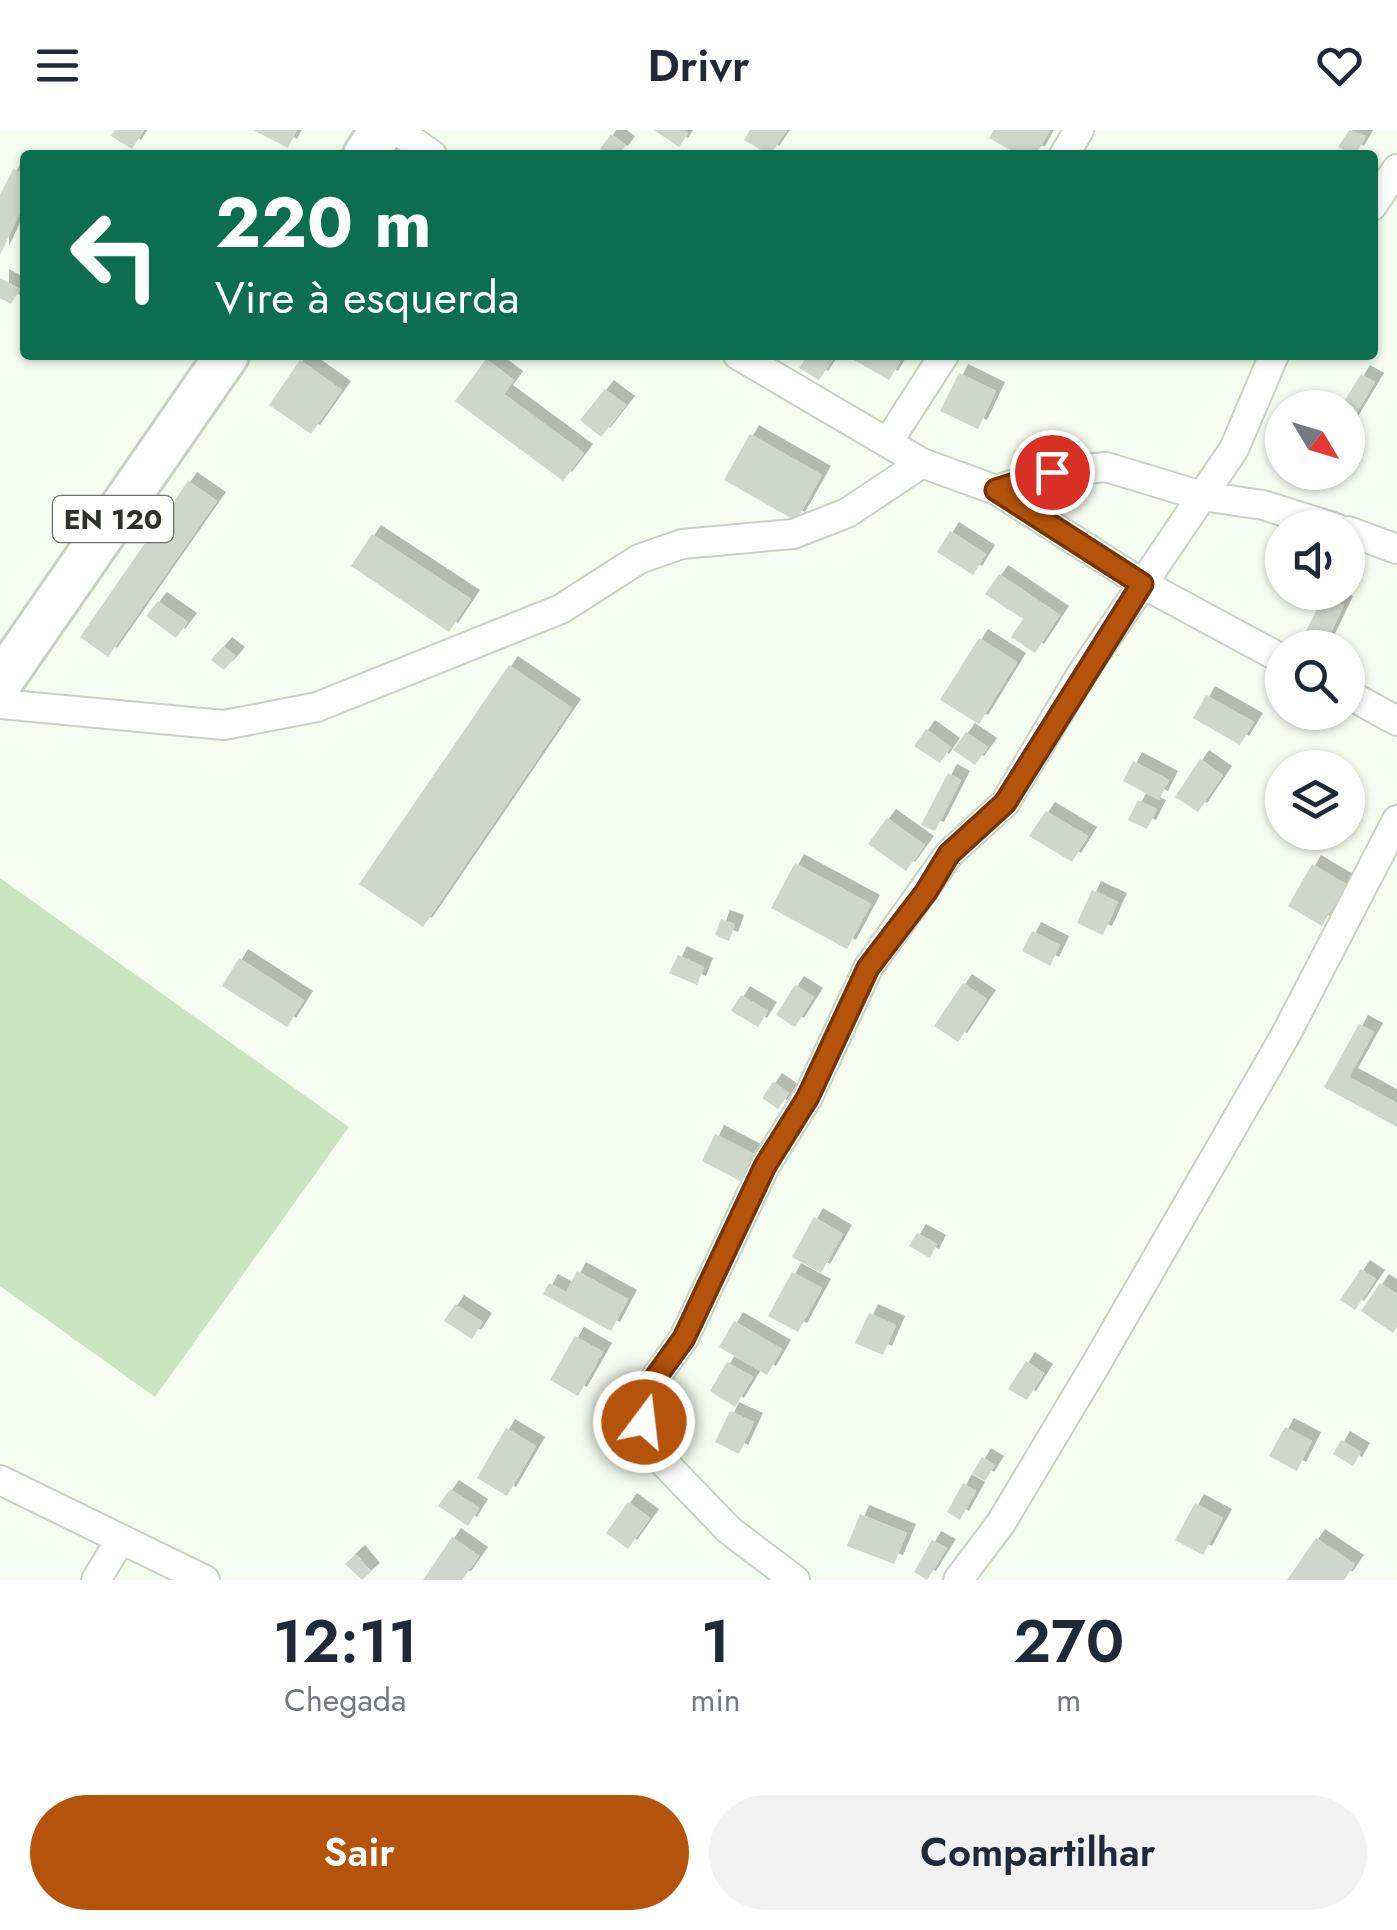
<!DOCTYPE html>
<html lang="pt">
<meta charset="utf-8">
<style>
:root{--surface:#fff;--page:#f2f2f3;--text:#1f2937;--muted:#747a83;--accent:#b45309}
body{margin:0;font-family:Jost,sans-serif;background:var(--page);color:var(--text);height:100vh;display:flex;flex-direction:column;font-size:38px;white-space:nowrap}
*{box-sizing:border-box;margin:0}
p{font-size:32px;color:var(--muted)}
.icon{flex:none;width:55px;height:55px;fill:none;stroke:currentColor;stroke-width:2;stroke-linecap:round;stroke-linejoin:round}
.map{position:relative;height:1450px;overflow:hidden}
.details{display:flex;flex-direction:column;background:var(--surface);flex:1}
.details>*{flex:none}
.guide{position:absolute;left:20px;top:20px;width:1358px;height:210px;border-radius:10px;box-shadow:0 2px 8px #0004;background:#0b6e4f;color:#fff;overflow:hidden}
.needle{width:65px;rotate:128deg}
.buttons{position:absolute;left:1265px;top:260px;display:grid;gap:20px}
.buttons a{display:grid;place-items:center;width:100px;height:100px;border-radius:50%;background:var(--surface);box-shadow:0 2px 8px #0004;font-size:50px}
.pin{position:absolute;display:grid;place-items:center;width:85px;height:85px;color:#fff;margin:-42px;border:5px solid #fff;border-radius:50%;box-shadow:0 2px 10px #0007}
.me{position:absolute;width:110px;margin:-55px;rotate:15deg;stroke-linejoin:round;filter:drop-shadow(0 0 8px #0008)}
.turn{display:flex;align-items:center;gap:35px;height:210px;padding:0 30px;font-size:45px}
.turn .icon{width:130px;height:130px;stroke-width:2.5}
.turn b{display:block;font-size:70px;line-height:85px}
.eta{display:flex;justify-content:space-evenly;align-items:center;height:170px;text-align:center}
.eta b{font-size:60px;font-weight:600;line-height:70px}
.button{display:flex;gap:20px;margin-top:auto;padding:20px 30px}
.button a{flex:1;height:115px;border-radius:60px;background:var(--accent);color:#fff;font-size:40px;font-weight:600;line-height:115px;text-align:center}
.button a+a{background:var(--page);color:var(--text)}
header{display:flex;justify-content:space-between;align-items:center;height:130px;padding:0 30px;background:var(--surface);font-size:45px;font-weight:600}
.map>svg:first-child{display:block}
.green{fill:#cbe5c0}
.building{fill:#ced7ca;filter:url(#shadow)}
.lines{fill:none;stroke-linecap:round;stroke-linejoin:round}
.minor-casing{stroke:#c8d2c4;stroke-width:32}
.primary-casing{stroke:#c8d2c4;stroke-width:48}
.minor{stroke:#fff;stroke-width:28}
.primary{stroke:#fff;stroke-width:42}
.route-casing{stroke:#753606;stroke-width:25}
.route{stroke:#b45309;stroke-width:18}
.labels{text-anchor:middle;stroke-width:8;stroke-linejoin:round;paint-order:stroke}
.shield{fill:#fff;stroke:#6d706c;stroke-width:2.5}
.shield-label{font-size:28px;font-weight:bold;fill:#2e322d}
</style>
<header><svg class="icon" aria-label="menu" viewBox="0 0 24 24"><path d="M4 6h16M4 12h16M4 18h16"/></svg>Drivr<svg class="icon" aria-label="heart" viewBox="0 0 24 24"><path d="M12 20l-8-8c-3-5 5-10 8-4 3-6 11-1 8 4z"/></svg></header>
<div class="map">
<svg width="1397" height="1450" viewBox="0 0 1397 1450">
<defs>
<filter id="shadow"><feDropShadow dx="9" dy="-9" stdDeviation="0" flood-color="#0004"/></filter>
</defs>
<rect width="100%" height="100%" fill="#f4fdef"/>
<path class="green" d="M0 748 349 997 155 1267 0 1156Z"/>
<path class="building" d="M115 0H144L132 19 111 6Z
M253 0H297L288 18Z
M654 0H683L688 3 679 17Z
M750 0H787L770 25 744 10Z
M994 0H1050L1036 25H1019L989 8Z
M1349 0 1366 6 1355 25 1338 17Z
M611 4 626 15 619 25 600 19Z
M13 39 25 44V72L0 125V65Z
M0 148 20 159 11 174 0 168Z
M808 225 833 229 819 250 799 238Z
M845 225H904L889 250Z
M486 229 514 250 504 264 584 323 563 351 455 271Z
M300 230 342 260 311 304 269 275Z
M959 243 996 261 978 299 940 281Z
M1361 244 1375 252 1348 297V278H1340Z
M605 259 626 275 601 307 580 290Z
M750 304 822 345 796 391 724 350Z
M188 351 217 371 108 527 80 507Z
M950 401 986 424 973 445 937 422Z
M372 404 471 469 449 502 351 436Z
M999 444 1060 485 1035 523 1011 507 1023 489 985 464Z
M1324 465 1344 475 1326 513 1305 503Z
M158 471 188 492 176 508 146 486Z
M979 508 1017 532 979 594 940 570Z
M223 516 236 526 224 540 211 530Z
M509 535 572 578 423 797 359 754Z
M1206 565 1254 592 1240 615 1193 588Z
M926 599 951 617 940 633 914 616Z
M966 602 988 617 975 635 953 620Z
M1200 629 1223 645 1198 682 1175 667Z
M1133 631 1169 650 1159 670 1123 651Z
M948 643 961 650 935 701 921 695Z
M1138 670 1157 679 1147 699 1128 690Z
M1046 681 1088 706 1072 732 1029 706Z
M887 688 925 715 906 741 868 714Z
M795 733 871 774 847 819 771 778Z
M1312 734 1346 754 1322 796 1288 776Z
M1092 760 1118 772 1103 805 1077 793Z
M721 789 735 794 729 811 715 805Z
M1032 801 1060 815 1050 836 1022 821Z
M678 825 704 837 697 855 669 843Z
M239 828 304 870 287 897 222 856Z
M963 853 987 869 958 912 934 896Z
M795 855 814 867 795 897 776 885Z
M741 865 768 881 758 897 731 881Z
M1359 894 1374 902 1349 947 1397 973V997L1324 957Z
M773 952 789 963 778 979 762 968Z
M715 1004 754 1024 740 1051 702 1031Z
M814 1087 843 1104 821 1143 792 1127Z
M917 1103 937 1114 930 1128 909 1116Z
M1361 1139 1376 1149 1355 1180 1340 1170Z
M577 1141 628 1169 611 1201 543 1164 549 1153 566 1162Z
M792 1142 822 1158 798 1202 768 1186Z
M1380 1153 1397 1164V1197L1393 1203 1361 1181Z
M455 1174 483 1192 472 1209 444 1191Z
M869 1183 896 1195 883 1225 855 1213Z
M734 1191 782 1219 767 1245 719 1217Z
M575 1206 603 1222 578 1266 550 1250Z
M1026 1231 1044 1243 1027 1270 1008 1259Z
M727 1232 753 1247 735 1277 710 1261Z
M730 1281 754 1292 739 1324 715 1312Z
M1285 1297 1312 1311 1297 1341 1269 1326Z
M506 1298 536 1316 507 1366 477 1348Z
M1341 1310 1361 1322 1353 1336 1333 1324Z
M982 1327 995 1335 985 1351 972 1344Z
M963 1353 976 1361 960 1390 947 1382Z
M450 1359 479 1378 468 1396 438 1376Z
M628 1372 650 1388 628 1419 606 1403Z
M1195 1373 1223 1388 1203 1425 1175 1410Z
M860 1384 907 1403 894 1434 847 1416Z
M452 1407 479 1426 462 1450H423Z
M1316 1408 1355 1434 1344 1450H1287Z
M932 1410 947 1418 927 1450 914 1442Z
M356 1424 371 1442 362 1450 345 1434Z"/>
<g class="lines">
<g class="minor-casing">
<path id="minor" d="M397 0 432 25
M1064 25 1079 0
M1372 76 1397 39
M738 225 922 333 996 360 1143 454 1282 529
M888 312 944 225
M996 360 1052 342 1106 337 1202 366 1263 375 1336 398
M1348 401 1397 419
M1348 564 1397 591
M0 574 224 595 317 577 561 479 639 429 682 414 793 404 847 383 922 333
M0 1350 205 1450
M96 1450 121 1409
M795 1450 729 1400 649 1317 644 1293 648 1258 684 1208 765 1036 808 967 868 838 949 724 1005 673 1081 545 1234 319 1274 225
M958 1450 1001 1393 1096 1234 1285 906 1397 690"/>
</g>
<g class="primary-casing">
<path id="primary" d="M365 25 382 0
M0 553 227 225"/>
</g>
<use href="#minor" class="minor"/>
<use href="#primary" class="primary"/>
</g>
<g class="lines">
<g class="route-casing">
<path id="route" d="M644 1292 648 1258 684 1208 765 1036 808 967 868 838 926 762 949 724 1005 673 1142 454 996 360 1052 342"/>
</g>
<use href="#route" class="route"/>
</g>
<g class="labels">
<rect class="shield" x="53" y="366" width="120" height="46" rx="8"/>
<g class="shield-label">
<text x="113" y="399">EN 120</text>
</g>
</g>
</svg>
<div class="buttons">
<a><svg class="needle" viewBox="-14 -14 28 28"><path d="M0-13l5 13h-10z" fill="#e53935"/><path d="M0 13l5-13h-10z" fill="#747a83"/></svg></a>
<a><svg class="icon" aria-label="sound" viewBox="0 0 24 24"><path d="M4 9h4l5-4v14l-5-4H4zM17 9q2 3 0 6"/></svg></a>
<a><svg class="icon" aria-label="search" viewBox="0 0 24 24"><circle cx="10" cy="10" r="6"/><path d="M15 15l6 6"/></svg></a>
<a><svg class="icon" aria-label="layers" viewBox="0 0 24 24"><path d="M12 4l9 5-9 5-9-5zM3 14l9 5 9-5"/></svg></a>
</div>
<div class="pin" style="left:1052px;top:342px;background:#d93025"><svg class="icon" aria-label="arrive" viewBox="0 0 24 24"><path d="M6 21V4h12l-3 4 3 4H6"/></svg></div>
<svg class="me" style="left:644px;top:1292px" viewBox="-20 -20 40 40"><circle r="17" fill="#b45309" stroke="#fff" stroke-width="3"/><path d="M0-11L8 9 0 5-8 9z" fill="#fff"/></svg>
<div class="guide">
<div class="turn"><svg class="icon" aria-label="left" viewBox="0 0 24 24"><path d="M17 20v-9H6M10 6l-5 5 5 5"/></svg><div><b>220 m</b>Vire à esquerda</div></div>
</div>
</div>
<section class="details">
<div class="eta">
<div><b>12:11</b><p>Chegada</p></div>
<div><b>1</b><p>min</p></div>
<div><b>270</b><p>m</p></div>
</div>
<div class="button"><a>Sair</a><a>Compartilhar</a></div>
</section>
